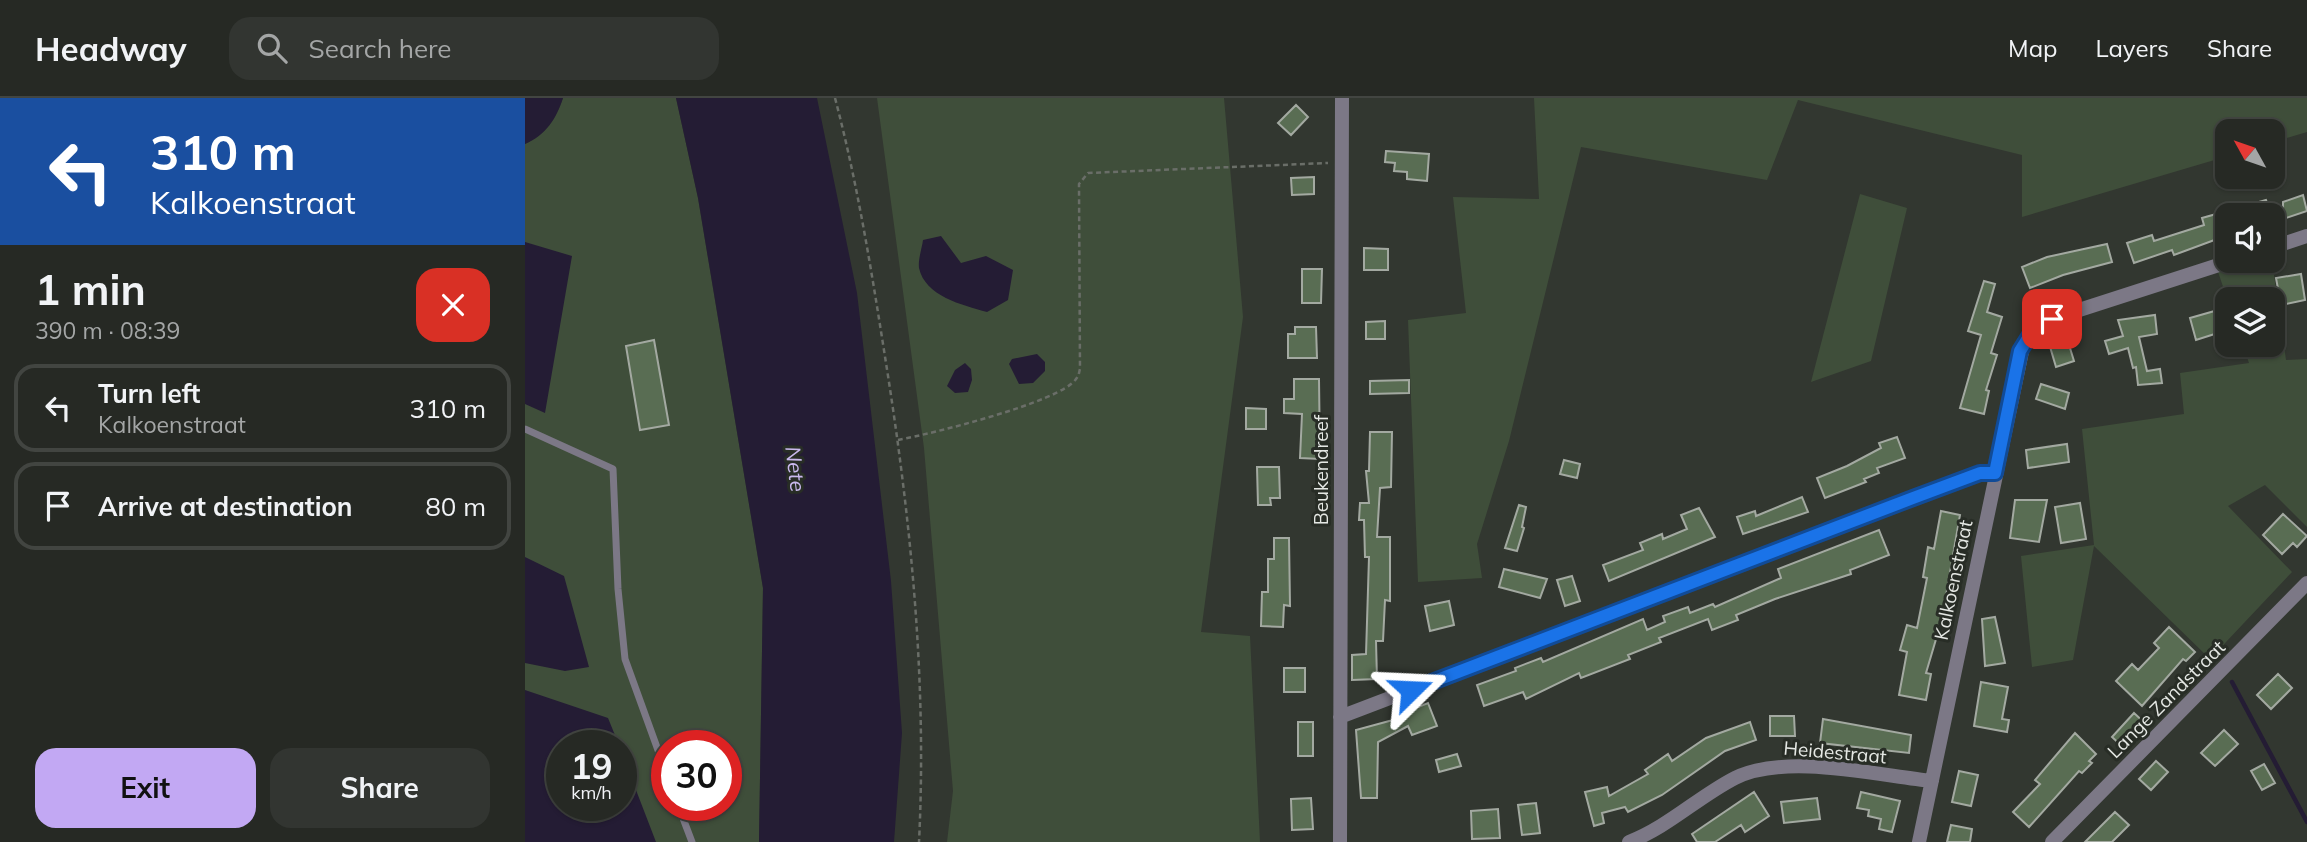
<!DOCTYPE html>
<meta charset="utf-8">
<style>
:root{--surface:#262924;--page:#323531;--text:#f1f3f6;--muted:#a4a6a6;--line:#424541;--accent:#c2a8f3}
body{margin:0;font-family:Mulish,sans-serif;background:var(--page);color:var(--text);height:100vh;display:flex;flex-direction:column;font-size:26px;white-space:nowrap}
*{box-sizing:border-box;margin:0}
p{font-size:23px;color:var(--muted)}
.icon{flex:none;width:38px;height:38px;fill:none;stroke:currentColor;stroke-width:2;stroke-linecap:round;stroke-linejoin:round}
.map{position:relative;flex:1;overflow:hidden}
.drawer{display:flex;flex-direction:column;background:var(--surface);width:525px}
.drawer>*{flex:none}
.hud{background:#1a4fa0;color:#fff;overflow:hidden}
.needle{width:46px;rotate:310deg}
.tools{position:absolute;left:1690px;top:21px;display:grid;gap:14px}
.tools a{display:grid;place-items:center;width:70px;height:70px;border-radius:14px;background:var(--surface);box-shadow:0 2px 5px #0004,0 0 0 2px var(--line);font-size:35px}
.speed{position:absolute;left:21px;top:632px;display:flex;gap:14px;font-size:35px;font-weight:700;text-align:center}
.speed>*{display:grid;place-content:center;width:91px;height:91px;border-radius:50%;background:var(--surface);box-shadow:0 2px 5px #0004,0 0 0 2px var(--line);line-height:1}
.speed small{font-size:18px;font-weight:400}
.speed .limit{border:10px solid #d22;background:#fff;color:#111}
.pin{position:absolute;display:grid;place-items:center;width:60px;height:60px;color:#fff;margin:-30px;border-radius:14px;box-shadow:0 4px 10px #0006}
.me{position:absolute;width:77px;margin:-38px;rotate:69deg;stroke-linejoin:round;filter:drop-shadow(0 0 5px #0008)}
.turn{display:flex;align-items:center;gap:24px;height:147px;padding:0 35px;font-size:32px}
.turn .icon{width:91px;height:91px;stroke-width:2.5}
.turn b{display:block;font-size:49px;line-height:60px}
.round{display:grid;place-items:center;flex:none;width:74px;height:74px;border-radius:21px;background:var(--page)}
.headline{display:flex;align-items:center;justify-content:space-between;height:119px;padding:0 35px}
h1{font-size:42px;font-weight:700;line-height:52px}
.button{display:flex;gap:14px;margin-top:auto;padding:14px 35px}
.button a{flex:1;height:80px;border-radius:21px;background:var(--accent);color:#111;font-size:28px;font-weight:700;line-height:80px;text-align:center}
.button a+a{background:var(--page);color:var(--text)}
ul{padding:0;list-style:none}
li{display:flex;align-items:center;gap:21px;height:88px;margin:0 14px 10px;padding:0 21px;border:4px solid var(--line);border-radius:21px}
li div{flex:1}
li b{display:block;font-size:26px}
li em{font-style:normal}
header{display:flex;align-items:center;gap:42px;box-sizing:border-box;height:98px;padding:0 35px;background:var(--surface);border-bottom:2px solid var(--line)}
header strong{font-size:33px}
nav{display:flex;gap:38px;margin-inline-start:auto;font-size:24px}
.search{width:490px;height:63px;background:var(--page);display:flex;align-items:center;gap:18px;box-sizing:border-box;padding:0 24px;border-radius:21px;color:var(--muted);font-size:26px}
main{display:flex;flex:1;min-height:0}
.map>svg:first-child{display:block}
.green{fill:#3f4e3a;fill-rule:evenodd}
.water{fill:#241c34}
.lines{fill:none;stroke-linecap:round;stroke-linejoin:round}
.stream{stroke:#241c34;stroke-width:4.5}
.building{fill:#596d53;stroke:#a3a9a1;stroke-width:2}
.path{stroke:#6a6e68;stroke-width:2.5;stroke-dasharray:5 3.5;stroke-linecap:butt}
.service{stroke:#7c7886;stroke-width:7}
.minor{stroke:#7c7886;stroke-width:14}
.tertiary{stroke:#7c7886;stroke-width:14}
.route-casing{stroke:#114b97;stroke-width:18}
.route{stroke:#1a73e8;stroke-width:12}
.labels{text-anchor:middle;stroke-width:6;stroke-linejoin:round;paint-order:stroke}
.street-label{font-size:19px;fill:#e5e8e4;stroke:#282d26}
.water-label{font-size:21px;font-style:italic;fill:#c9b8ed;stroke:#282d26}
</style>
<header>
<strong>Headway</strong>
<div class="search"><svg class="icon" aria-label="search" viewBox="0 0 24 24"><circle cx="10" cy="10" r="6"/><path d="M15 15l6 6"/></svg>Search here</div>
<nav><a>Map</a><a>Layers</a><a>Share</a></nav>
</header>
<main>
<section class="drawer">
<div class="hud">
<div class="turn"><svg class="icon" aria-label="left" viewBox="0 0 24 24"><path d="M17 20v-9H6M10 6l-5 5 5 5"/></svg><div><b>310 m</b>Kalkoenstraat</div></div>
</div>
<div class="headline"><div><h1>1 min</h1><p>390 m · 08:39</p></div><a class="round" style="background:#d93025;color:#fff"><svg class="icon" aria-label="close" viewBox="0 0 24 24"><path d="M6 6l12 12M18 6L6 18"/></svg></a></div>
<ul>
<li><svg class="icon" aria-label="left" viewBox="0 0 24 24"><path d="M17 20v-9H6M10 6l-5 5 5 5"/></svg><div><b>Turn left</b><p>Kalkoenstraat</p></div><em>310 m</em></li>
<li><svg class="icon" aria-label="arrive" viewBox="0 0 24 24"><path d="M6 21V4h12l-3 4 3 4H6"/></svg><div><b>Arrive at destination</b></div><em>80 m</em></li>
</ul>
<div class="button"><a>Exit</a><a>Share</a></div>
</section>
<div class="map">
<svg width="1782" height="744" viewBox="0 0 1782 744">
<rect width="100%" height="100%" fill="#323730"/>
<path class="green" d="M38 0H151L173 100 238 490 234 744H0V46C21 36 31 21 38 0ZM37 648H96V707H37ZM142 648H201V707H142Z
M352 0H699L718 219 676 534 725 538 735 744H422L428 693 399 350Z
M1009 0H1782V34L1748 44V33H1703V58L1497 119V57L1273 2 1242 82 1056 49 984 343 952 446 957 480 893 484 883 222 941 215 928 99 1014 101Z
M1335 96 1382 110 1346 263 1286 284Z
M1719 163H1747L1761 262 1782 261V429L1740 387 1703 408 1767 474 1685 561 1569 448 1548 562 1507 569 1496 458 1569 447 1557 331 1659 316 1655 275 1724 265 1718 247H1748V201L1703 203 1692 171Z"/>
<path class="water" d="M0 0H38C31 21 21 37 0 46Z
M151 0H292L332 195 366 483 377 635 369 744H234L238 490 173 100Z
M416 138 436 165 461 158 488 172 483 202 462 214C437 207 400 198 394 170 393 161 397 150 398 142Z
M0 144 47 158 20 315 0 306Z
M512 256 520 264V273L508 285 494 286 484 266 487 261Z
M440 265 446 271 447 282 443 294 430 295 422 288 430 272Z
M0 459 39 478 64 569 40 573 0 565Z
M0 592 83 620 94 647 37 648V707H96V653L131 744H0Z"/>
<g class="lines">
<path class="stream" d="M1707 584 1782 724"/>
</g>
<path class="building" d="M771 7 783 19 766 37 753 25Z
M861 53 904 56 902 83 882 81V74L869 73 870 65 860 64Z
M789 79V96L767 97 766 80Z
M1778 97 1782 113 1758 121V104Z
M1741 102 1747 117H1703V137L1649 157 1647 152 1609 165 1602 145 1627 137 1629 143 1679 127 1677 120Z
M1582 146 1587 164 1538 177 1505 190 1497 169 1522 159Z
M839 150 863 151V172H839Z
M777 171H797L796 205H777Z
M1776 176 1780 202 1756 207 1751 180Z
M1459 183 1470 186 1462 214 1477 219 1466 255 1472 257 1461 292 1464 293 1459 316 1435 310 1456 237 1443 233Z
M1693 212 1699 233 1671 242 1665 220Z
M1630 217 1632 236 1614 239 1622 273 1635 271 1637 285 1613 287 1611 269 1608 270 1603 250 1584 256 1580 243 1598 238 1593 222Z
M860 223V241H841V224Z
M770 229H791L792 260H763V236H770Z
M1541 237 1549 263 1531 269 1523 242Z
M129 242 144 327 115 332 101 248Z
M769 281H794L795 361 775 360 777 316 759 315V301H769Z
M884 282V295L845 296V283Z
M1516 286 1544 295 1540 311 1511 301Z
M721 310 741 311V331H721Z
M845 334H867L866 389 855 390 852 439H865V503L860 502 858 543H851L852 581 827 582V557L841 556 844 459H840L839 422H834L835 405H844L841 373H844Z
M1372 339 1380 360 1352 370 1354 375 1339 381 1341 384 1300 400 1292 380 1322 368 1356 350 1354 345Z
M1542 346 1544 364 1503 370 1501 352Z
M1039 362 1055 366 1052 380 1035 376Z
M732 369H754L755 400H745L746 407H733Z
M1277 399 1283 414 1218 436 1212 419 1230 413 1231 418Z
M1490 402H1522L1514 444 1485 440Z
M1555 405 1561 441 1536 445 1530 409Z
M994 407 1001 409 997 429 999 430 992 453 980 450Z
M1174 410 1190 439 1084 483 1078 467 1118 452 1115 445 1137 436 1138 441 1162 431 1156 417Z
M1416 413 1435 417 1417 521 1401 575 1406 576 1401 602 1374 597 1382 554 1375 552 1382 527 1392 530 1402 480 1398 479 1403 449 1409 451Z
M1758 416 1782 438 1772 449 1768 445 1757 456 1738 437Z
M1354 432 1364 457 1325 472 1326 476 1250 501 1211 517 1213 522 1187 532 1183 521 1134 540 1136 544 1103 557 1105 561 1056 580 1054 575 1001 601 998 594 959 608 952 587 991 573 990 570 1016 560 1018 564 1118 521 1122 532 1140 524 1138 518 1163 509 1165 515 1188 506 1190 509 1256 480 1253 471Z
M749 440H764L765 508 759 507 758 529 736 528 737 494H743V461H749Z
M979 471 1022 481 1015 500 974 489Z
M1047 478 1055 503 1040 508 1032 482Z
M924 503 929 527 905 533 900 508Z
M1470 519 1480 565 1460 568 1457 521Z
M1644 529 1670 554 1661 563 1658 561 1617 608 1591 583 1607 566 1613 572 1634 550 1629 545Z
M759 570H780V594H759Z
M1753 576 1767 590 1746 611 1732 597Z
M1456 584 1483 589 1477 621 1484 622 1482 634 1449 628Z
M903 605 912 628 887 637 883 628 853 644 852 700H836L831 632 879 619 878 615Z
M1609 615 1622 627 1599 650 1587 639Z
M1245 618H1269L1270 638H1245Z
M1298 621 1386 637 1384 655 1295 645Z
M773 624H788V658H773Z
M1225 624 1231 642 1200 653 1137 697 1103 714 1100 709 1077 715 1079 725 1069 728 1060 694 1082 689 1084 698 1123 676 1120 672 1143 656 1147 663 1181 640Z
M1699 632 1713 646 1690 668 1676 655Z
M1550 635 1571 656 1564 663 1567 665 1557 675 1554 673 1504 729 1488 714 1515 686 1510 682Z
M932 656 936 668 914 674 911 662Z
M1631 663 1643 674 1626 692 1614 681Z
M1739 666 1750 685 1737 692 1726 673Z
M1434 673 1453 677 1446 708 1427 704Z
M1229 694 1244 718 1220 734 1216 727 1190 744H1172L1167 736Z
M1336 694 1375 703 1367 734 1354 731 1356 721 1343 718 1344 712 1332 710Z
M786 700 788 731 767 732 766 701Z
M1292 700 1295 721 1259 725 1256 704Z
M1011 705 1015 735 997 737 993 707Z
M973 711 975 740 947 741 946 713Z
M1590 714 1604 727 1587 744H1560Z
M1426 727 1447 731 1445 744H1422Z"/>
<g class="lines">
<path class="path" d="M310 0C333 87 347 176 361 265 386 423 402 584 394 744
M373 342C405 336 536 304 551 281 554 278 554 274 555 271L554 86 563 75 803 65"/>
<path class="service" d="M0 331 88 371 93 491 100 561 142 677
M153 707 167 744"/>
<path class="minor" d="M1748 149 1782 138
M815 619 1367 408 1456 375H1470
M815 744 817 0
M1104 744C1143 729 1173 699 1210 680 1260 655 1351 677 1407 683
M1394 744 1499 244 1517 224 1706 163"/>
<path class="tertiary" d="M1527 744 1782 485"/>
</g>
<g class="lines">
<g class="route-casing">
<path id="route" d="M886 592 1388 400 1455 375H1470L1495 253 1510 229 1527 221"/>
</g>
<use href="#route" class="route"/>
</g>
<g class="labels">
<g class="street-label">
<text transform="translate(796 372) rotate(-90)" y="7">Beukendreef</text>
<text transform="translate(1428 482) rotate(-78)" y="7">Kalkoenstraat</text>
<text transform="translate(1641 601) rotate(-45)" y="7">Lange Zandstraat</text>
<text transform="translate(1310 654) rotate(5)" y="7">Heidestraat</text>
</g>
<g class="water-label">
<text transform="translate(270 371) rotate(83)" y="7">Nete</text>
</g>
</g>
</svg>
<div class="tools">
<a><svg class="needle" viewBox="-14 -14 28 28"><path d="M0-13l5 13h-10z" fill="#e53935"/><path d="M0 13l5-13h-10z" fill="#a4a6a6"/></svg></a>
<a><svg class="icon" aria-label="sound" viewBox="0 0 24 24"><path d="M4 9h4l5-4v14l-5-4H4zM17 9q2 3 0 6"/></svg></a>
<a><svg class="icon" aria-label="layers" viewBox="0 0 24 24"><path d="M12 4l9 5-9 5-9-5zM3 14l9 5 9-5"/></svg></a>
</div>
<div class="speed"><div>19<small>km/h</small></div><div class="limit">30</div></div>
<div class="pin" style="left:1527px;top:221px;background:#d93025"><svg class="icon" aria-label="arrive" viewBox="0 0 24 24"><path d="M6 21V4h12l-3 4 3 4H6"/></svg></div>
<svg class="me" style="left:886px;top:592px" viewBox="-20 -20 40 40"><path d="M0-17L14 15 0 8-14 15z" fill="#1a73e8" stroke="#fff" stroke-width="4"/></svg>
</div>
</main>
